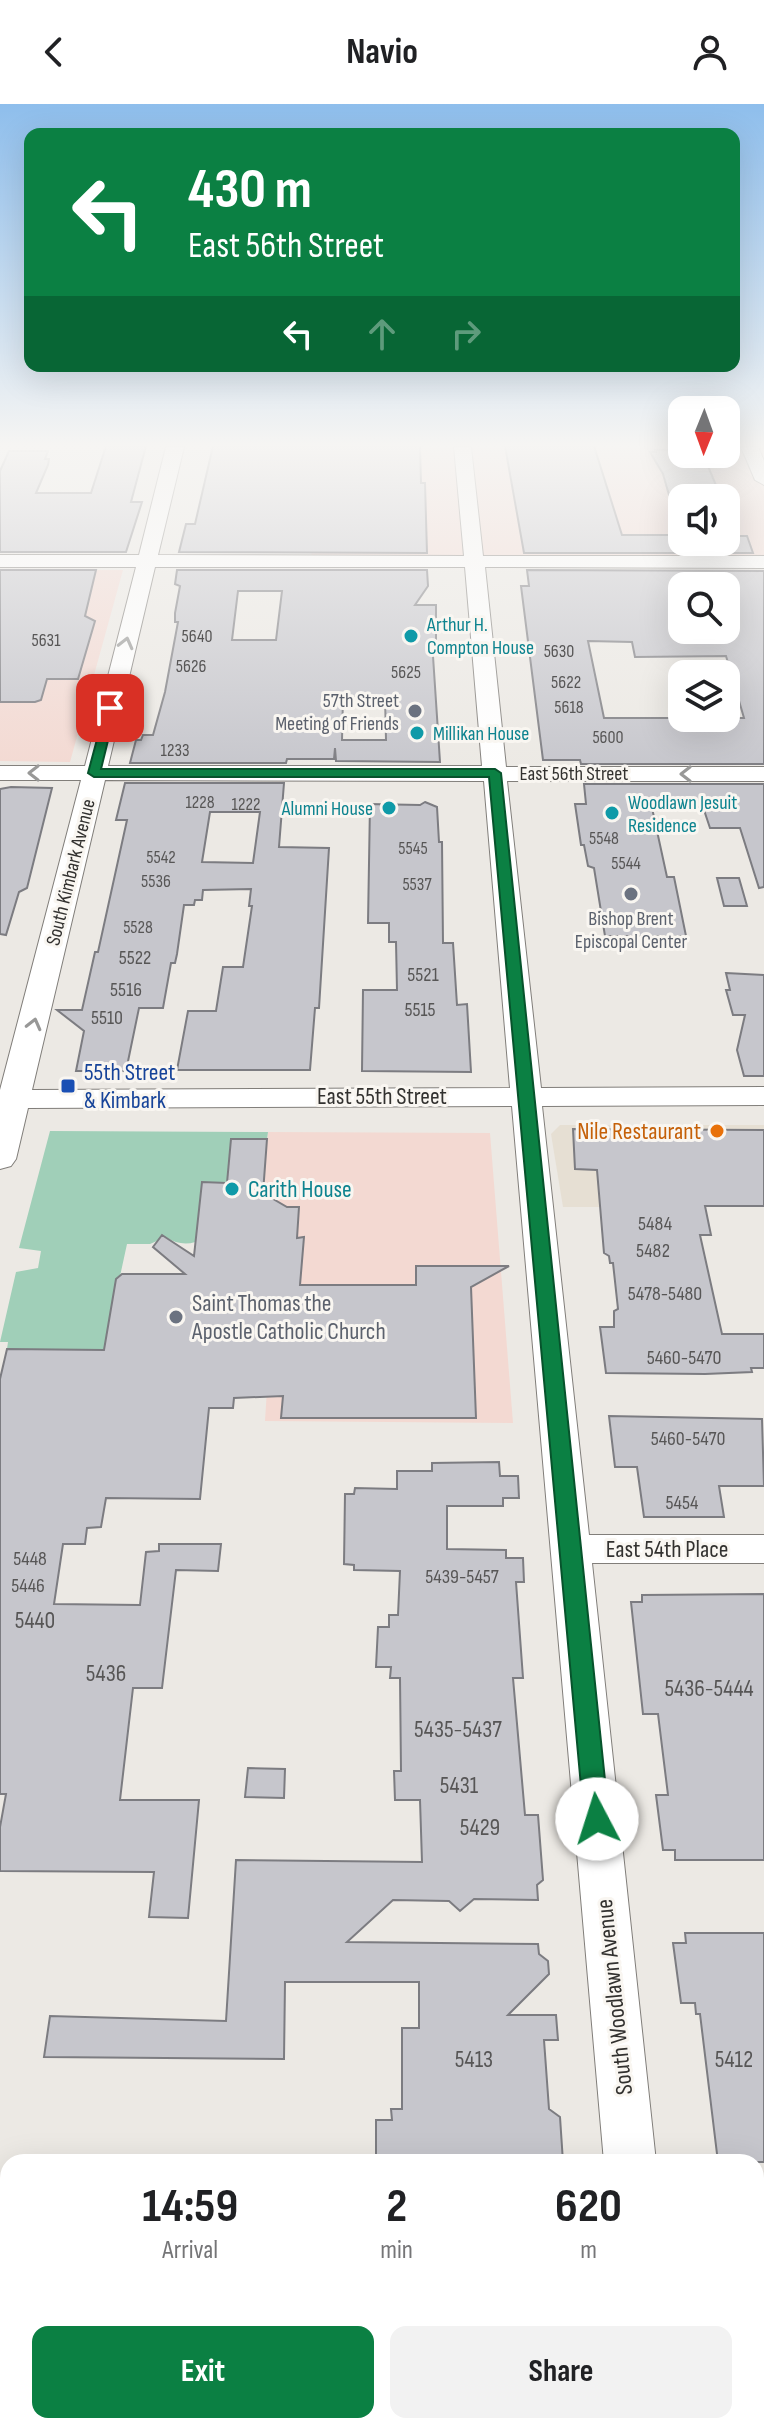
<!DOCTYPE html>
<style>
:root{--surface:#fff;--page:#f2f2f2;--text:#202124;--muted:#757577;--accent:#0b8043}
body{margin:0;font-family:"Sofia Sans Condensed",sans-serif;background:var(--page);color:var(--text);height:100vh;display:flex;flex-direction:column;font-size:30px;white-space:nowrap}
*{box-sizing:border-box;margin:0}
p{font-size:26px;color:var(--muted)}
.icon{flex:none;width:44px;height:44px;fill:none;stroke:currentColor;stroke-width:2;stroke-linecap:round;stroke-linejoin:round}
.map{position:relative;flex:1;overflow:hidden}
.sheet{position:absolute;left:0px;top:2050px;width:764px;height:280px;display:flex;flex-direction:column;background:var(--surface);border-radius:24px 24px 0 0;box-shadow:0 8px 32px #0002}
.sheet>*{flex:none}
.banner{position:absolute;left:24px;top:24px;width:716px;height:244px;border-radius:16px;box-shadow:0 8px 32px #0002;background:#0b8043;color:#fff;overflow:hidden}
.needle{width:52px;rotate:181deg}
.buttons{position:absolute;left:668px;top:292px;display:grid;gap:16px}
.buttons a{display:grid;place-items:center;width:72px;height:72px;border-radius:16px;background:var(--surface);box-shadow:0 8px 32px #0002;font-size:40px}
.pin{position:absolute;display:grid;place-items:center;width:68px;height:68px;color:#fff;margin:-34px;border-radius:16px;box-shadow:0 4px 12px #0006}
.me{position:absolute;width:88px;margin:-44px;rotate:355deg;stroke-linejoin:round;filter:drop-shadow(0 0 6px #0008)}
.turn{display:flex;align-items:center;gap:28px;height:168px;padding:0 32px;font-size:36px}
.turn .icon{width:104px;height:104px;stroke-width:2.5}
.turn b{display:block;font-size:56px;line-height:68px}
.lanes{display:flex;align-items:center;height:76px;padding:0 32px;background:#0003;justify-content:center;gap:40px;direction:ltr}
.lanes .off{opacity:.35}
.eta{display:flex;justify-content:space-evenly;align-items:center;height:136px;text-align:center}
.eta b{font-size:48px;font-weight:700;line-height:56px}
.button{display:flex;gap:16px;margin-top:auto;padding:16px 32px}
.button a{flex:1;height:92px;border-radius:16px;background:var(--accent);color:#fff;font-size:32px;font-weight:700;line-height:92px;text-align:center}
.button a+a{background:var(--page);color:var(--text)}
header{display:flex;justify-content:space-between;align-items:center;height:104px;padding:0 32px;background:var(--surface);font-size:36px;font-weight:700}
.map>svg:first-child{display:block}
.built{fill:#e6dfd3}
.education{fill:#f3d9d2;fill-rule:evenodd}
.green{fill:#a0cfb8}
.building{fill:#c6c6cc;stroke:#7c7c81;stroke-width:2;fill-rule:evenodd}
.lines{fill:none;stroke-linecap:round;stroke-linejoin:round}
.minor-casing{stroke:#817e7a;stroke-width:2}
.minor{fill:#fff;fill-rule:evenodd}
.oneway{stroke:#989897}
.route{fill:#0b8043;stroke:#07532c;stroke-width:2}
.culture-dot{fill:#0f9aa8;stroke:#f9f6f1;stroke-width:3}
.worship-dot{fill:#6b7280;stroke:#f9f6f1;stroke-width:3}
.transit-dot{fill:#1a4fb4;stroke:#f9f6f1;stroke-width:3}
.food-dot{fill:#e8710a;stroke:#f9f6f1;stroke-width:3}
.labels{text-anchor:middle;stroke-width:6;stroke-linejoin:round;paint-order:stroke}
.far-number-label{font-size:18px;fill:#575656}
.far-culture-label{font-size:20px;fill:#0d838f;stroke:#f9f6f1;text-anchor:start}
.far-worship-label{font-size:20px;fill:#5b616d;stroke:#f9f6f1;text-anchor:end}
.far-street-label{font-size:20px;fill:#32312f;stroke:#f9f6f1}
.number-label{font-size:20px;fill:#575656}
.transit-label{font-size:24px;fill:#164399;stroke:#f9f6f1;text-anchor:start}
.street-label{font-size:24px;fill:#32312f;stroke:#f9f6f1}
.food-label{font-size:24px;fill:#c56008;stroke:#f9f6f1;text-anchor:end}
.culture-label{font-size:24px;fill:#0d838f;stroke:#f9f6f1;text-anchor:start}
.worship-label{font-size:24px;fill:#5b616d;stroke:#f9f6f1;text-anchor:start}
.near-number-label{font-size:24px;fill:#575656}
</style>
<header><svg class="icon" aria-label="back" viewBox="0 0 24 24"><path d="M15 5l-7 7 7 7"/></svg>Navio<svg class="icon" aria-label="person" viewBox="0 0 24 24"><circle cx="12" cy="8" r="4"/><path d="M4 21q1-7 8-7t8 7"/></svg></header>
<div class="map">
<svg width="764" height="2330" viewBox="0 0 764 2330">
<rect width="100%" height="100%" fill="#ece9e4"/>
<path class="built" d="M560 1021H764V1103H563L551 1030Z"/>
<path class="education" d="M319 343H682V350H726V343H764V457H311ZM682 394H726V438H682Z
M0 466H123L70 658 0 657Z
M268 1028 490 1029 513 1319 265 1317 276 1143 303 1133 297 1134 287 1103 263 1091Z"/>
<path class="green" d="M50 1027 268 1028 267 1035H231L227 1079H202L205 1134C192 1141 179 1142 166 1133L150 1140H127L104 1246 7 1245 8 1238H0L16 1168 38 1164 41 1147 19 1144Z"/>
<path class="building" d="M106 342H146L131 398H142L126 448H0V367L9 347H48L45 355H49L48 361 36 389H91Z
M213 342H420L421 379H425L427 449 179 448 186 420H195Z
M505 342H594L622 431H682V438H726V432H747L753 449H524Z
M655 346H682V350H703L720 391H669L663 370 650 348H656Z
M0 466H96L85 512 95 517 78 575H47L41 596 35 598H0Z
M177 466H427L428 482 415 501H436V537H432L440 658 336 657 335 644 334 655H287L286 659H130L136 636H141L143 631H153L165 588 178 518H175V509L180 482 175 480ZM238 487H282L276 536H232ZM343 593H385L386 636H342Z
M527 466 764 467V660H581L580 656H543L521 482H529ZM682 482H726V528H682ZM588 537 632 538 635 553 726 552 744 614H604Z
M125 679H284L279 743 329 744 319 904H315L310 966H177L188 907H216L223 863H243L252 802H249L251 785 203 786 202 796H195L194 801H184L177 850 175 859H171L163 904H139L126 967H76L84 927 57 906H82L95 848H98L127 716H116ZM210 708H260L253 759 202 758Z
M584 680H764V783L759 784 740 724H710L703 703 652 704 667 773H674L686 832H605L594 764 588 762 584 741H581L575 700H586Z
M11 683 52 684 27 784 19 788 6 831 0 830V685Z
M425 698 437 703 439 738H442L443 839H453L457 901 467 900 471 968 362 967 363 886H397L396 838H389V819H368L370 700 420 701Z
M717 774H739L747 802H724Z
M726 869 764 871V972H744L737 946 745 911H733L726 886H730Z
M573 1025 764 1026V1102H705L711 1131H700L722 1230H764V1264H751L752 1268 705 1270 606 1269 600 1223H614V1207L618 1205 613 1159H610L609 1152 604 1149 597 1066 575 1065Z
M231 1035H267L263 1089 287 1103H299L297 1134 304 1133 300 1181H416V1162H509L471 1183 476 1314H281L283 1292 234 1294 233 1304H209L200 1395 106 1394 101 1423 87 1424 85 1440H63L54 1500 140 1501 146 1448 159 1447V1440H221L218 1467 176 1466 162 1584H133L120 1696H199L188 1814 149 1813 154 1768 0 1767V1723L6 1690H0V1275L7 1245 104 1246 116 1175 122 1170H185L153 1143 162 1131 194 1152 202 1078 227 1079Z
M609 1312 762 1315 764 1382H719L724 1413H644L637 1363H615Z
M499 1358 500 1372H518L519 1394H503V1402H447V1445L506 1446V1454H523L524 1478H516L523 1574H513L525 1711H538L543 1776 537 1781 538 1796 474 1795 460 1807 449 1797 393 1796 347 1838 538 1840 539 1850 548 1857 549 1870 508 1911H556L558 1936H544L549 2005 560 2013 563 2058H376V2016H392L391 2005H402V1924H419V1878H285L284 1955 44 1953 50 1912 226 1917 236 1756 422 1758 420 1696H395L394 1667H401L400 1574H390L391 1563H376L378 1523H389V1511H398L400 1467 354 1466V1461L344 1460 345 1390H354L355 1384 397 1385V1367H432V1359Z
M764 1490V1756H675V1746H663L656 1691H668L658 1610H643L631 1498H642V1491Z
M248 1664 285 1665 284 1694 245 1693Z
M685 1829H764V2058H718L700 1910H696L695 1899H681L673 1839H686Z"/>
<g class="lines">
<g class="minor-casing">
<path id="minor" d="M166 343H184L158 451 464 452 454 343H471L483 452H764V464L485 463 506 663H764V677H507L541 984 764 983V1001L542 1002 589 1431H764V1459H592L656 2058H604L512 1002 28 1004 16 1055 11 1062 0 1065V986L81 676H0V662H85L136 463H0V451H139ZM155 463H465L482 662H108ZM105 676 484 677 510 984 32 986Z
M741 343H758L764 357V381L755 376Z
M0 2235H8V2291H0Z
M756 2236H764V2292H756Z
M626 2322H684L685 2330H627Z"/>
</g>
<use href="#minor" class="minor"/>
</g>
<defs><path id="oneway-chevron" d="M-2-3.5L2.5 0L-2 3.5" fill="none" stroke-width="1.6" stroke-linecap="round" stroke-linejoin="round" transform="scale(2)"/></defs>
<g class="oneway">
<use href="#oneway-chevron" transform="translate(126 539) rotate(-76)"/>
<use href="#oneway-chevron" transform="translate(34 669) rotate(-180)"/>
<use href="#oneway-chevron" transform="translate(686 670) rotate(-180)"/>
<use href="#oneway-chevron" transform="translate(34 920) rotate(-76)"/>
</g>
<linearGradient id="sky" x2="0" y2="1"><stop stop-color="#8ebeec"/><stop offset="0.51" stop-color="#f6f5f3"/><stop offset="1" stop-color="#f6f5f3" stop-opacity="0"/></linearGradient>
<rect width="764" height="669" fill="url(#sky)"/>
<path class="route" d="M106 602 116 604 101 665H495L501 669 609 1715 605 1722 597 1725 588 1722 584 1715 489 673H94L88 669Z"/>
<g class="culture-dot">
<circle cx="411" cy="532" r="8"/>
<circle cx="417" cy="629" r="8"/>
<circle cx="389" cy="704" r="8"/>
<circle cx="612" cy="709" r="8"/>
<circle cx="232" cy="1085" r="8"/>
</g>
<g class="worship-dot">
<circle cx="415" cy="607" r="8"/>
<circle cx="631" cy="790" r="8"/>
<circle cx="176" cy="1213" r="8"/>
</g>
<rect class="transit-dot" x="60" y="974" width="16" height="16" rx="4"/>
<circle class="food-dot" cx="717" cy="1027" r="8"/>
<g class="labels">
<g class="far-number-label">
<text x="197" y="538">5640</text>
<text x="46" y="542">5631</text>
<text x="559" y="553">5630</text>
<text x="191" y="568">5626</text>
<text x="406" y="574">5625</text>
<text x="566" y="584">5622</text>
<text x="569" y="609">5618</text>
<text x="608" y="639">5600</text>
<text x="175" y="652">1233</text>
<text x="200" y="704">1228</text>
<text x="246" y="706">1222</text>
<text x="604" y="740">5548</text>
<text x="413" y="750">5545</text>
<text x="161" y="759">5542</text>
<text x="626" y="765">5544</text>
<text x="156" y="783">5536</text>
<text x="417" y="786">5537</text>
<text x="138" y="829">5528</text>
</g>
<g class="far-culture-label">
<text x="427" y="527">Arthur H.<tspan x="427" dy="23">Compton House</tspan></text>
<text x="433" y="636">Millikan House</text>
<text x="628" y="705">Woodlawn Jesuit<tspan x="628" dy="23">Residence</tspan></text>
<text x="373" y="711" text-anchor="end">Alumni House</text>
</g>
<g class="far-worship-label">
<text x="399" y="603">57th Street<tspan x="399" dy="23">Meeting of Friends</tspan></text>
<text x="631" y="821" text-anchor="middle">Bishop Brent<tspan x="631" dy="23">Episcopal Center</tspan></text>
</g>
<g class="far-street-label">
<text x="574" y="676">East 56th Street</text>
<text transform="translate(70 768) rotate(-76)" y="7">South Kimbark Avenue</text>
</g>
<g class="number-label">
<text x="135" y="860">5522</text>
<text x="423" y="877">5521</text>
<text x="126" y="892">5516</text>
<text x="420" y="912">5515</text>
<text x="107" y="920">5510</text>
<text x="655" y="1126">5484</text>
<text x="653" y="1153">5482</text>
<text x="665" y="1196">5478-5480</text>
<text x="684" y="1260">5460-5470</text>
<text x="688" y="1341">5460-5470</text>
<text x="682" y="1405">5454</text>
<text x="30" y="1461">5448</text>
<text x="462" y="1479">5439-5457</text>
<text x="28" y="1488">5446</text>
</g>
<g class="transit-label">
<text x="84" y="976">55th Street<tspan x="84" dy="28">&amp; Kimbark</tspan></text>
</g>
<g class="street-label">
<text x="382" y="1000">East 55th Street</text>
<text x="667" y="1453">East 54th Place</text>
<text transform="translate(614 1893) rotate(-96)" y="8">South Woodlawn Avenue</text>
</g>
<g class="food-label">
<text x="701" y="1035">Nile Restaurant</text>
</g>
<g class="culture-label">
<text x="248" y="1093">Carith House</text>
</g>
<g class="worship-label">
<text x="192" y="1207">Saint Thomas the<tspan x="192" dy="28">Apostle Catholic Church</tspan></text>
</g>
<g class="near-number-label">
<text x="35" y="1524">5440</text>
<text x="106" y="1577">5436</text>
<text x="709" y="1592">5436-5444</text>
<text x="458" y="1633">5435-5437</text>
<text x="459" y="1689">5431</text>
<text x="480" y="1731">5429</text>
<text x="474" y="1963">5413</text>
<text x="734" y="1963">5412</text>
</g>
</g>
</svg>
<div class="buttons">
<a><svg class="needle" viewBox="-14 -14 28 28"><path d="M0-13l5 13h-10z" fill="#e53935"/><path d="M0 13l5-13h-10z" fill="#757577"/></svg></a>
<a><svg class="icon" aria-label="sound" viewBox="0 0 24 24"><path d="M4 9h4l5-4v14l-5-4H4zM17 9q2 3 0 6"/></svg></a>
<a><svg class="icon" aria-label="search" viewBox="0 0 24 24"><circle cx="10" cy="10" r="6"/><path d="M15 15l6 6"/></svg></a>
<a><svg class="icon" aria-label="layers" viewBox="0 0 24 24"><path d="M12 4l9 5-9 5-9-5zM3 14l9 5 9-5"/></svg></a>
</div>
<div class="pin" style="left:110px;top:604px;background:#d93025"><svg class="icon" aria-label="arrive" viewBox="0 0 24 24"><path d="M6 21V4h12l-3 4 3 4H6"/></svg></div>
<svg class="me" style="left:597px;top:1715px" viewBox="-20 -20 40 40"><circle r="19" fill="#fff"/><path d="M0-13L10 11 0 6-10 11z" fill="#0b8043"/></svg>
<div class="banner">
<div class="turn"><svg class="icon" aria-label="left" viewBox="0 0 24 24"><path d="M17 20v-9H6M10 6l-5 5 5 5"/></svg><div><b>430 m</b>East 56th Street</div></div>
<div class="lanes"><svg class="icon" aria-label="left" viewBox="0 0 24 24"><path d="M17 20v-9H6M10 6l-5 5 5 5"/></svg><svg class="icon off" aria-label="ahead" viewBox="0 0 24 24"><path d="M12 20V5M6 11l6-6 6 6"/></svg><svg class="icon off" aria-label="right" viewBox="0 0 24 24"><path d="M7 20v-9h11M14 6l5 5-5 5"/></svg></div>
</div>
<section class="sheet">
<div class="eta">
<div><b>14:59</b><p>Arrival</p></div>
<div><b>2</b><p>min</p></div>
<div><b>620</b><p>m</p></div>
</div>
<div class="button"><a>Exit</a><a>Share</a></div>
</section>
</div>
